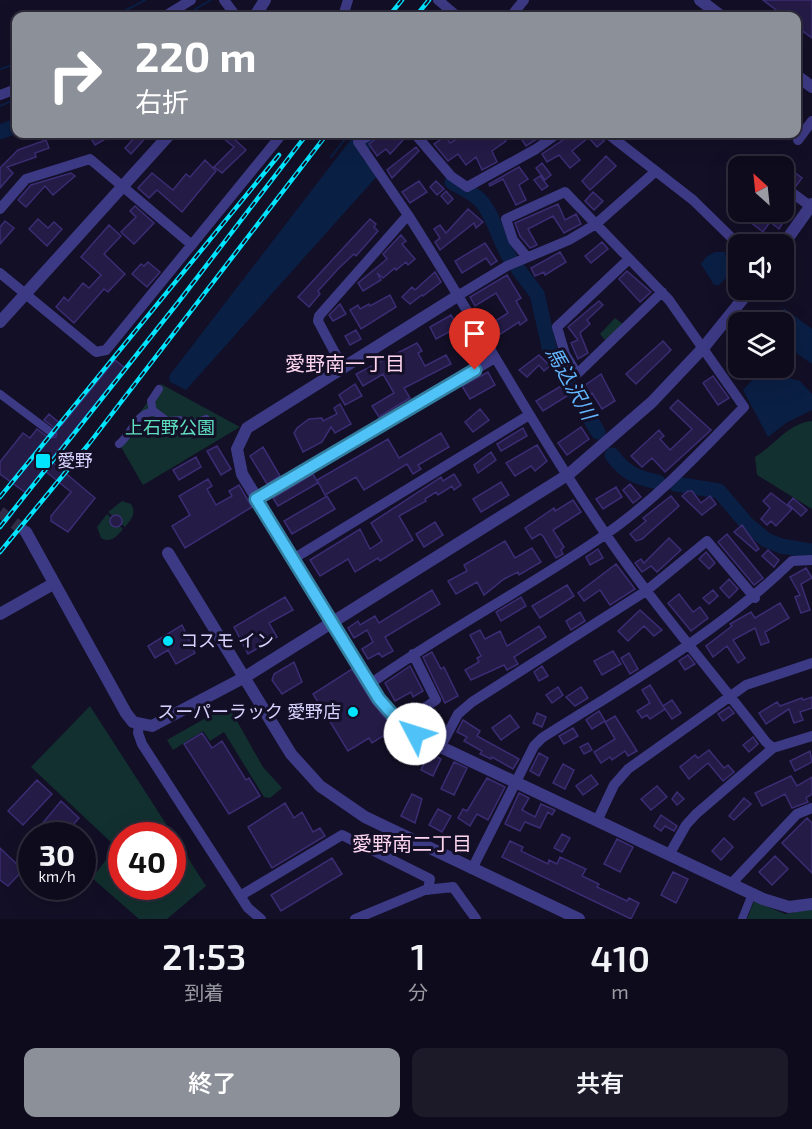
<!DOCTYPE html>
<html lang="ja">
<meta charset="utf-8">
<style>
:root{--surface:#0e0b1c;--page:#1c1929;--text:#f1f3f6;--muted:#9b9ba3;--line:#2e2b3b;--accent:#8c9099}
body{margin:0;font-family:"Exo 2","Noto Sans JP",sans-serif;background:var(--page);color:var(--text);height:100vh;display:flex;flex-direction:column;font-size:22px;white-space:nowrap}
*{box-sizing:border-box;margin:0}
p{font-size:20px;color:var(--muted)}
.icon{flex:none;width:33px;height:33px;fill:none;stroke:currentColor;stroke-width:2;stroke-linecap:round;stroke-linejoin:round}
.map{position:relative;height:919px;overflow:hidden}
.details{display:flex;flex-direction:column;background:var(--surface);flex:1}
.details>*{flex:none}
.banner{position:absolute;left:12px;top:12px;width:789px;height:126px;border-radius:12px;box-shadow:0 6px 24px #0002,0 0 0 2px var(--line);background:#8c9099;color:#fff;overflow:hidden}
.needle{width:39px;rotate:333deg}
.fabs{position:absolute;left:728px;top:156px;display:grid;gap:12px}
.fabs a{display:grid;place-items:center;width:66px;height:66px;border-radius:12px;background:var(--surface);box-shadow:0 6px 24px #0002,0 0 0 2px var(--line);font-size:30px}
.speed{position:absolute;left:18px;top:822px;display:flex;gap:12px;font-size:30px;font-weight:700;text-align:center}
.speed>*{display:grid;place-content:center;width:78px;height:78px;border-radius:50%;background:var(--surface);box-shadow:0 6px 24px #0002,0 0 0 2px var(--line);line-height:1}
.speed small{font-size:15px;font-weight:400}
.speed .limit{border:9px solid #d22;background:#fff;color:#111}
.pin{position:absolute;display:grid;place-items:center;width:51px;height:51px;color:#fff;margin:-62px -26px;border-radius:50% 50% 50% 0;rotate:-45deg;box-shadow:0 0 6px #0007}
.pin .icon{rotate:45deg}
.me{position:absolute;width:66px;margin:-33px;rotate:310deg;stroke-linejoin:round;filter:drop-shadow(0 0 4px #0008)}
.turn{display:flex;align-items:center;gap:21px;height:126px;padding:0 24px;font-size:27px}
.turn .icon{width:78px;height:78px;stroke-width:2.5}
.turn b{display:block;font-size:42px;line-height:51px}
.eta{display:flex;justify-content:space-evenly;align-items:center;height:102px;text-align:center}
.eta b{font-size:36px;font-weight:600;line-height:42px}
.action{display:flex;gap:12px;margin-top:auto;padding:12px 24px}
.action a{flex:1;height:69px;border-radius:12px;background:var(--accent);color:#fff;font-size:24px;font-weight:600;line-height:69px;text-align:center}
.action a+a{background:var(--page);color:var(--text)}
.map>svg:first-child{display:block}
.green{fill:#12302f;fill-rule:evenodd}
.water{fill:#0a1f44}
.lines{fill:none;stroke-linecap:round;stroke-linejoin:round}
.stream{stroke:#0a1f44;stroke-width:2}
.river{stroke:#0a1f44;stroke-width:15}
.building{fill:#241b47;stroke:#3b2d73;stroke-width:1.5}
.tertiary-tunnel{stroke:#312d47;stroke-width:12;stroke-dasharray:12 6;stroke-linecap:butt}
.pedestrian{stroke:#3d3a85;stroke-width:8}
.minor{stroke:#3d3a85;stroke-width:10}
.tertiary{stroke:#3d3a85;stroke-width:12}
.rail-casing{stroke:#00e5ff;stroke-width:4.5}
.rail{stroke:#130f26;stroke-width:2;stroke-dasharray:7;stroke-linecap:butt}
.route-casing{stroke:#337fa1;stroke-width:15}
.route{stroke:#4fc3f7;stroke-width:10}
.poi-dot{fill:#00e5ff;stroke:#130f26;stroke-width:2}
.labels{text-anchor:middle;stroke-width:6;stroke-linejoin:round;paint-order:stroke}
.park-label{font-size:18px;fill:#5fe0c0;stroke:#130f26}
.poi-label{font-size:18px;fill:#d9d4ff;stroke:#130f26;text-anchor:start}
.neighbourhood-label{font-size:20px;fill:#ffd6f0;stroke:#130f26}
.water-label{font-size:20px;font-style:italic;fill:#62b6ff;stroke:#130f26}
</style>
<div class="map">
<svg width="812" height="919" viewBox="0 0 812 919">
<rect width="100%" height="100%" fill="#130f26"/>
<path class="green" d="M615 318 624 325 605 340 600 334Z
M161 384 240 427 143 485 118 442Z
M812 421V509L757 475 755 457C775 445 788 423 812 421Z
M122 501 131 504C137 514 131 519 125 527L108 512Z
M107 514 123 529C117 536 111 544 101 538L97 527Z
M90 706 206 886 167 919H139L92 878 116 847 31 767ZM122 836H172V886H122Z
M225 707 233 714 263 767 282 788 270 798 264 797 224 732 210 741 203 731 173 750 167 740Z
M754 901 785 914 812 909V919H747Z"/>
<path class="water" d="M355 134H384L362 158 378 175 186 390 170 382 169 376Z
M715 252H725L728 265 733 271 719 285H714L701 264 707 256Z
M784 308 812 329V364L783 344V322H772Z
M773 374 800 381 812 394V410L786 423 768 437 743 390 753 379Z"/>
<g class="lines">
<path class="stream" d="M115 16 145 0
M184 16 211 0
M0 69 16 64
M0 106 16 99
M331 157 349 134"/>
<path class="river" d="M0 132 16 126
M452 182C461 188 472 192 480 200 493 213 499 241 510 258
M518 269 537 294 550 351 598 432
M612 455C625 473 637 478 658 482
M676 484 719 491 747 524 766 540 781 546 812 551"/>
</g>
<path class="building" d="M763 0H812V38L796 26V16H784Z
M88 134H114L95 145Z
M138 134H149L131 154 125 148Z
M218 134H234L232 137 246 150 222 173 214 167 234 147Z
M382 134H399L404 139 390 154 386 149 377 156 369 144Z
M465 134H501L506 141 492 151 497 162 482 170 476 157 466 165 458 154 448 161 434 144 446 136 450 143Z
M518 134H538L540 137 526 146Z
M572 134H584L588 138 572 151 580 160 570 168 559 155 547 162 542 154Z
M594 134 604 141 597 147 589 138Z
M46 140 49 148 35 153 36 157 7 167 13 173 0 188V168L18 150Z
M416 147 419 151 392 178 387 170Z
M606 156 616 166 590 190 582 181Z
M205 160 216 171 182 212 157 190 149 198 138 188 152 173 173 190 186 174 190 177Z
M542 163 551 175 545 180 536 168Z
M519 167 528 179 519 185 526 200 516 205 503 179 490 186 489 184Z
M794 172 802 178 796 186 789 181Z
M71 173 75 176 53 195 45 186 26 207 18 200 31 185Z
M540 176 548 186 542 190 534 180Z
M419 181 427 192 410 203 402 192Z
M436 181 444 189 437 195 430 187Z
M446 191 453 199 448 204 441 196Z
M593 192 603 201 594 210 585 201Z
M788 199 794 204 779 229 770 222 763 232 749 221 755 212H783Z
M558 204 565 220 576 214 581 224 564 233 553 216 528 229 537 245 530 248 520 236 515 223Z
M135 206 154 223 134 244 121 232 136 217 130 211Z
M468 209 483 222 476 228 474 223 440 250 435 242 440 238 434 229 440 225 446 233Z
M38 219 48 228 54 222 62 229 47 246 29 229Z
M370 219 376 224 374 227 378 231 356 256 354 254 339 268 318 291 320 294 309 307 298 297Z
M5 221 14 228 0 244V227Z
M109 225 121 236 104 254 125 274 108 292 104 289 74 323 56 307 64 297 68 301 83 283 89 288 101 275 81 257Z
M401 235 406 241 402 244 415 259 408 265 406 262 396 270 395 268 383 278 377 273 381 280 363 291 358 283 387 259 383 254Z
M602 242 608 249 591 263 585 256Z
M485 243 497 261 491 265 486 258 462 273 455 261Z
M560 252 566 262 545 275 544 272 535 276 531 268Z
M148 262 160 272 147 287 132 274 141 264 144 266Z
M627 271 651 292 640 302 619 279Z
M435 272 441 282 423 296 422 295 410 304 402 297 412 287 415 290Z
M507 275 521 298 516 301 527 320 520 325 519 322 496 337 489 325 508 313 496 293 475 306 470 297Z
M390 295 396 307 361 329 350 310 358 305 360 309 369 304 370 306Z
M599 301 603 305 587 320 590 324 580 333 588 353 578 359 571 343 578 340 568 327Z
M340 304 346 314 333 321 329 315Z
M451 315 458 327 436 339 430 327Z
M356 330 361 339 350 345 345 336Z
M663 341 671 350 636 384 626 374Z
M477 342 484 354 476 359 469 346Z
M417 343 422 351 418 353 425 366 446 355 451 364 404 388 410 398 379 417 372 406 394 393 383 374 363 386 356 374Z
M539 355 550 366 544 371 539 365 527 377 519 370Z
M115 360 125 368 50 460 95 498 68 532 51 521V516L71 492 44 470 26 493 0 474V462L23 433 30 438 37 429 49 438 56 437 57 430 44 420 49 414 62 425Z
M488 372 495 385 470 399 462 386Z
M601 374 615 401 602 409 592 393 587 396 581 388Z
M713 376 729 398 718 405 703 383Z
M355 384 362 396 345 405 339 395Z
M561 386 567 396 543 411 536 401Z
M678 400 711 430 665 472 652 458 642 467 631 456 659 430 664 436 660 439 670 450 692 429 670 408Z
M340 404 351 424 335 433 331 427 322 442 303 452 294 433 297 428 309 419 322 418 323 421 337 414 334 408Z
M480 409 489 420 473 432 465 422Z
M581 427 589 439 567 455 558 443Z
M523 428 527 436 501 451 497 444Z
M441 433 449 447 418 465 421 469 413 474 407 464 364 490 356 477 325 495 317 480 388 439 399 458Z
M537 445 547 461 535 471 531 466 515 476 506 463Z
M217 446 231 469 221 475 207 451Z
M263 447 280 476 267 484 250 456Z
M491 452 496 460 478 473 474 465Z
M196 457 201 467 179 480 173 470Z
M313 474 318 483 278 506 273 498Z
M454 474 461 485 454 490 452 486 438 495 436 492 425 499 426 501 399 516 413 540 380 561 378 558 355 572 348 559 320 576 310 560 360 529 370 549 382 541 371 523 441 477 443 481Z
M208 479 212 486 207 489 216 505 232 496 229 491 239 485 252 507 185 548 172 526 190 515 179 496Z
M501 482 509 495 481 512 473 499Z
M630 484 641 497 633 503 623 490Z
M616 487 622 497 603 509 596 499Z
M688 491H692L701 503 710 496 716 504 702 515 682 496Z
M771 493 792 509 776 526 771 521 767 525 761 519 770 508 763 501Z
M327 496 335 509 292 534 284 521Z
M671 496 679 506 642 539 636 541 630 534 646 521 643 518Z
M793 498 807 510 801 516 788 504Z
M573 500 581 512 553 530 564 547 561 550 563 554 556 558 543 536 540 534 532 539 525 528 554 508 555 511Z
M110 521a6 6 0 1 1 12 0a6 6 0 1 1-12 0Z
M435 522 443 535 424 547 416 534Z
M742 525 759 549 756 551 734 532Z
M727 534 763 578 754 585 718 542Z
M669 538 681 550 657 572 651 566 642 572 635 563 641 559 644 563Z
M505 541 515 558 532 548 541 562 519 575 518 572 504 579 484 595 477 582 456 594 448 581 467 571 464 565Z
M598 549 603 558 590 565 586 557Z
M768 550 779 560 774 567 762 556Z
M706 552 715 563 709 569 699 559Z
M616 564 635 589 610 605 600 590 584 601 578 593Z
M806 568 812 578 801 584 810 610 801 613 795 597 800 595 790 577Z
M729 579 738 589 729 598 720 588Z
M567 585 574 596 540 618 532 606Z
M432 590 440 604 385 637 393 651 382 657 379 653 368 659 362 649 373 642 367 630 354 638 348 628 358 621 360 625 375 616 379 623Z
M713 590 718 596 709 604 703 598Z
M679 594 693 612 700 607 708 618 691 631 668 603Z
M285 597 293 610 269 623 277 637 248 654 234 627Z
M521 597 526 606 501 621 496 612Z
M780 603 789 618 765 632 769 642 761 645 755 628 733 640 745 658 738 663 727 646 713 657 706 646 732 626 730 624 751 612 755 618Z
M640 610 662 630 654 636 644 626 628 641 618 631Z
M580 612 585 621 571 630 566 621Z
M182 625 195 653 176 664 168 650 155 658 148 646Z
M539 626 546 637 514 657 518 664 507 670 504 665 471 680 465 670 479 662 477 658 481 656 470 635 480 630 485 639 500 631 507 646Z
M613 651 621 664 602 675 594 661Z
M432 652 441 669 444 667 458 696 445 703 423 657Z
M629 653 638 669 630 674 621 658Z
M688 655 695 664 685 670 679 661Z
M294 662 302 682 282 694 272 680 274 674Z
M410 666 423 691 413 697 411 692 395 701 385 683Z
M542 666 548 676 539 681 534 672Z
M352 669 372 702 394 729 372 743 369 738 348 751 313 694Z
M650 685 665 709 650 719 647 715 642 718 637 711 650 703 642 690Z
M558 687 563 695 552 703 546 695Z
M581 687 588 698 575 706 566 697Z
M812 697V708L800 712 803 720 794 723 789 709 766 724 759 713 777 702 780 706 802 698 803 700Z
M672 700 681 713 672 719 663 706Z
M729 707 734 713 723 721 718 714Z
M433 711 437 719 421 727 418 721Z
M599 711 605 721 592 729 586 720Z
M537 713 546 717 542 727 533 723Z
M510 715 519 727 501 740 492 728Z
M615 716 637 751 628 756 625 751 612 760 610 757 601 763 594 752 615 739 605 722Z
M463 720 480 731 477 736 519 759 513 769 492 757 491 759 480 754 482 751 464 741 467 737 457 732Z
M573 728 578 736 564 744 559 736Z
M202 733 212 748 222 741 246 780 249 778 260 796 229 814 184 744Z
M753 737 758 744 749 752 743 745Z
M588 743 592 750 584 754 580 747Z
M709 750 724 768 728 765 734 772 723 781 708 763 689 779 680 767 695 755 698 758Z
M810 751 812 762 795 771 790 761Z
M429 753 441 759 433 776 421 770Z
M539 753 548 758 539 776 530 771Z
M454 762 467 768 454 795 441 789Z
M563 764 574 770 565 789 553 783Z
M591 775 598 784 583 795 576 786Z
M791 776 797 786 812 777V794L806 798 808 802 792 808 785 794 762 806 755 793Z
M487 778 505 787 488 820 477 814 470 826 458 818 463 809 467 811Z
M37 780 52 794 23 825 8 811Z
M657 786 667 797 651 810 641 799Z
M677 792 684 799 677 805 672 799Z
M519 793 529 798 522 810 535 817 541 804 555 810 552 815 548 812 540 828 525 822 520 831 505 824Z
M412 794 422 799 415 823 401 816Z
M744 798 751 804 734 820 729 816Z
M61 801 79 818 63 836H32Z
M285 803 294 818 302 812 313 832 320 828 325 836 272 868 248 827Z
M438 809 451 816 442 832 429 825Z
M661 815 677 826 674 831 665 826 661 831 654 826Z
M807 818 812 823V873L782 843Z
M562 834 570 838 562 852 554 848Z
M724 838 733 847 721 860 712 851Z
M617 839 633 847 620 872 604 864Z
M510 841 523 847 521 851 548 864 549 860 557 864 560 857 586 869 582 876 599 884 597 887 627 901 629 898 639 903 631 919 502 857Z
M0 848 23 870 8 886 0 880Z
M775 856 788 869 772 885 759 872Z
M332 858 342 874 281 911 271 895Z
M673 872 688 879 676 903 661 895Z"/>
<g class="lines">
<path class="tertiary-tunnel" d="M0 512 26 532"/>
<path class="pedestrian" d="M0 394 52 433
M153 411 151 401 159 389
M119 444C132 434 137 410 155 412L167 421 180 420 187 426 206 419
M742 919 752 894"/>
<path class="minor" d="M224 0 236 16
M438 0 457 16
M165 16 191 0
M343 16 348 0
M511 16 524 0
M0 95 16 89
M372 134 358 142 408 215
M415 134 451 176 467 187 536 149 557 134
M608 134 693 200 738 244
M798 140 812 121
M783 186 810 206
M0 209 26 179 90 159 192 245
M629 259 557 327 565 354 577 374 662 292
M0 273 96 352 106 350 282 134
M459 295 507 266 569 240 596 224 656 171
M343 368 318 321 319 316 408 215C476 321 536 432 607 536 656 608 713 673 766 742L773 748
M256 499 495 358
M293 559 529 415
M370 684C446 630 530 587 606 534 658 498 700 452 744 407L669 300 565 192 506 219 513 240 526 256
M401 724 436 700 413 654
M139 725 138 733 142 744 248 908 261 919
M441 746 458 714 472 702 646 591 707 541 755 598
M597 821 614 785 628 769 746 685 812 663
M669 855 686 825 696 814 773 748 812 736
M472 869 534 746 542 738C629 683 718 633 792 561L812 560
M731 884 797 814 812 808
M240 896 342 835 430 879 428 890
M355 919 425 890 453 887 476 919"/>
<path class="tertiary" d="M700 0 721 16
M255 16 265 0
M796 75 812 87
M783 245 812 204
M459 295 247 428 237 449 242 474 379 698 401 724 428 741 763 899 789 907 812 904
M0 322 170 134
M26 532 126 713 133 722 152 726 245 677 569 474 652 402 704 347 750 290
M168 553 291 754 320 786 365 817 579 919
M0 614 53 584"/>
<g class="rail-casing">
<path id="rail" d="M389 16 402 0
M416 16 429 0
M0 497 279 155
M0 527 180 300 307 134
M0 552 88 445 327 134"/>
</g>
<use href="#rail" class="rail"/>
</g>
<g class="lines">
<g class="route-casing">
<path id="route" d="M415 734 401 724 379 699 256 499 475 370"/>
</g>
<use href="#route" class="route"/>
</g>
<g class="poi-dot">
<rect x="35" y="453" width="16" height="16" rx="3"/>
<circle cx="168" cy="641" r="6"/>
<circle cx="353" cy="712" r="6"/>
</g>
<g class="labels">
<g class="park-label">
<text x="170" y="434">上石野公園</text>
</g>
<g class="poi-label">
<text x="57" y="467">愛野</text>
<text x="180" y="647">コスモ イン</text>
<text x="341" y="718" text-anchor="end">スーパーラック 愛野店</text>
</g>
<g class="neighbourhood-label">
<text x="345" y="371">愛野南一丁目</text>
<text x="412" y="851">愛野南二丁目</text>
</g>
<g class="water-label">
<text transform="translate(571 383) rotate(61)" y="7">馬込沢川</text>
</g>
</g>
</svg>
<div class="fabs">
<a><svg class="needle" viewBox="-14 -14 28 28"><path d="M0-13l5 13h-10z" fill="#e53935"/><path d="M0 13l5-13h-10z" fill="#9b9ba3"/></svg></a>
<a><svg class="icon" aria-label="sound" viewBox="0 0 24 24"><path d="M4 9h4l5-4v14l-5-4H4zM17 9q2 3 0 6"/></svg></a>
<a><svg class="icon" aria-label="layers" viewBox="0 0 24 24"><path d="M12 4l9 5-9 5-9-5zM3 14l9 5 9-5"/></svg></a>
</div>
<div class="speed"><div>30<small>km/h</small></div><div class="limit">40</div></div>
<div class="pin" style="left:475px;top:370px;background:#d93025"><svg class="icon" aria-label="arrive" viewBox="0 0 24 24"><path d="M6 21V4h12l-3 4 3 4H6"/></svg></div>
<svg class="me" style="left:415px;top:734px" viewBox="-20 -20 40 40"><circle r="19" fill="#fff"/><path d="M0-13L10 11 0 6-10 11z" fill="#4fc3f7"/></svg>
<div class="banner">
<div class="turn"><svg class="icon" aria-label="right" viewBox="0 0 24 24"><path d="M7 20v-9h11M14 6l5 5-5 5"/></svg><div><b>220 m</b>右折</div></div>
</div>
</div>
<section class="details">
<div class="eta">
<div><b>21:53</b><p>到着</p></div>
<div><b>1</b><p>分</p></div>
<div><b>410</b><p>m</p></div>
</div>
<div class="action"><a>終了</a><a>共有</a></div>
</section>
